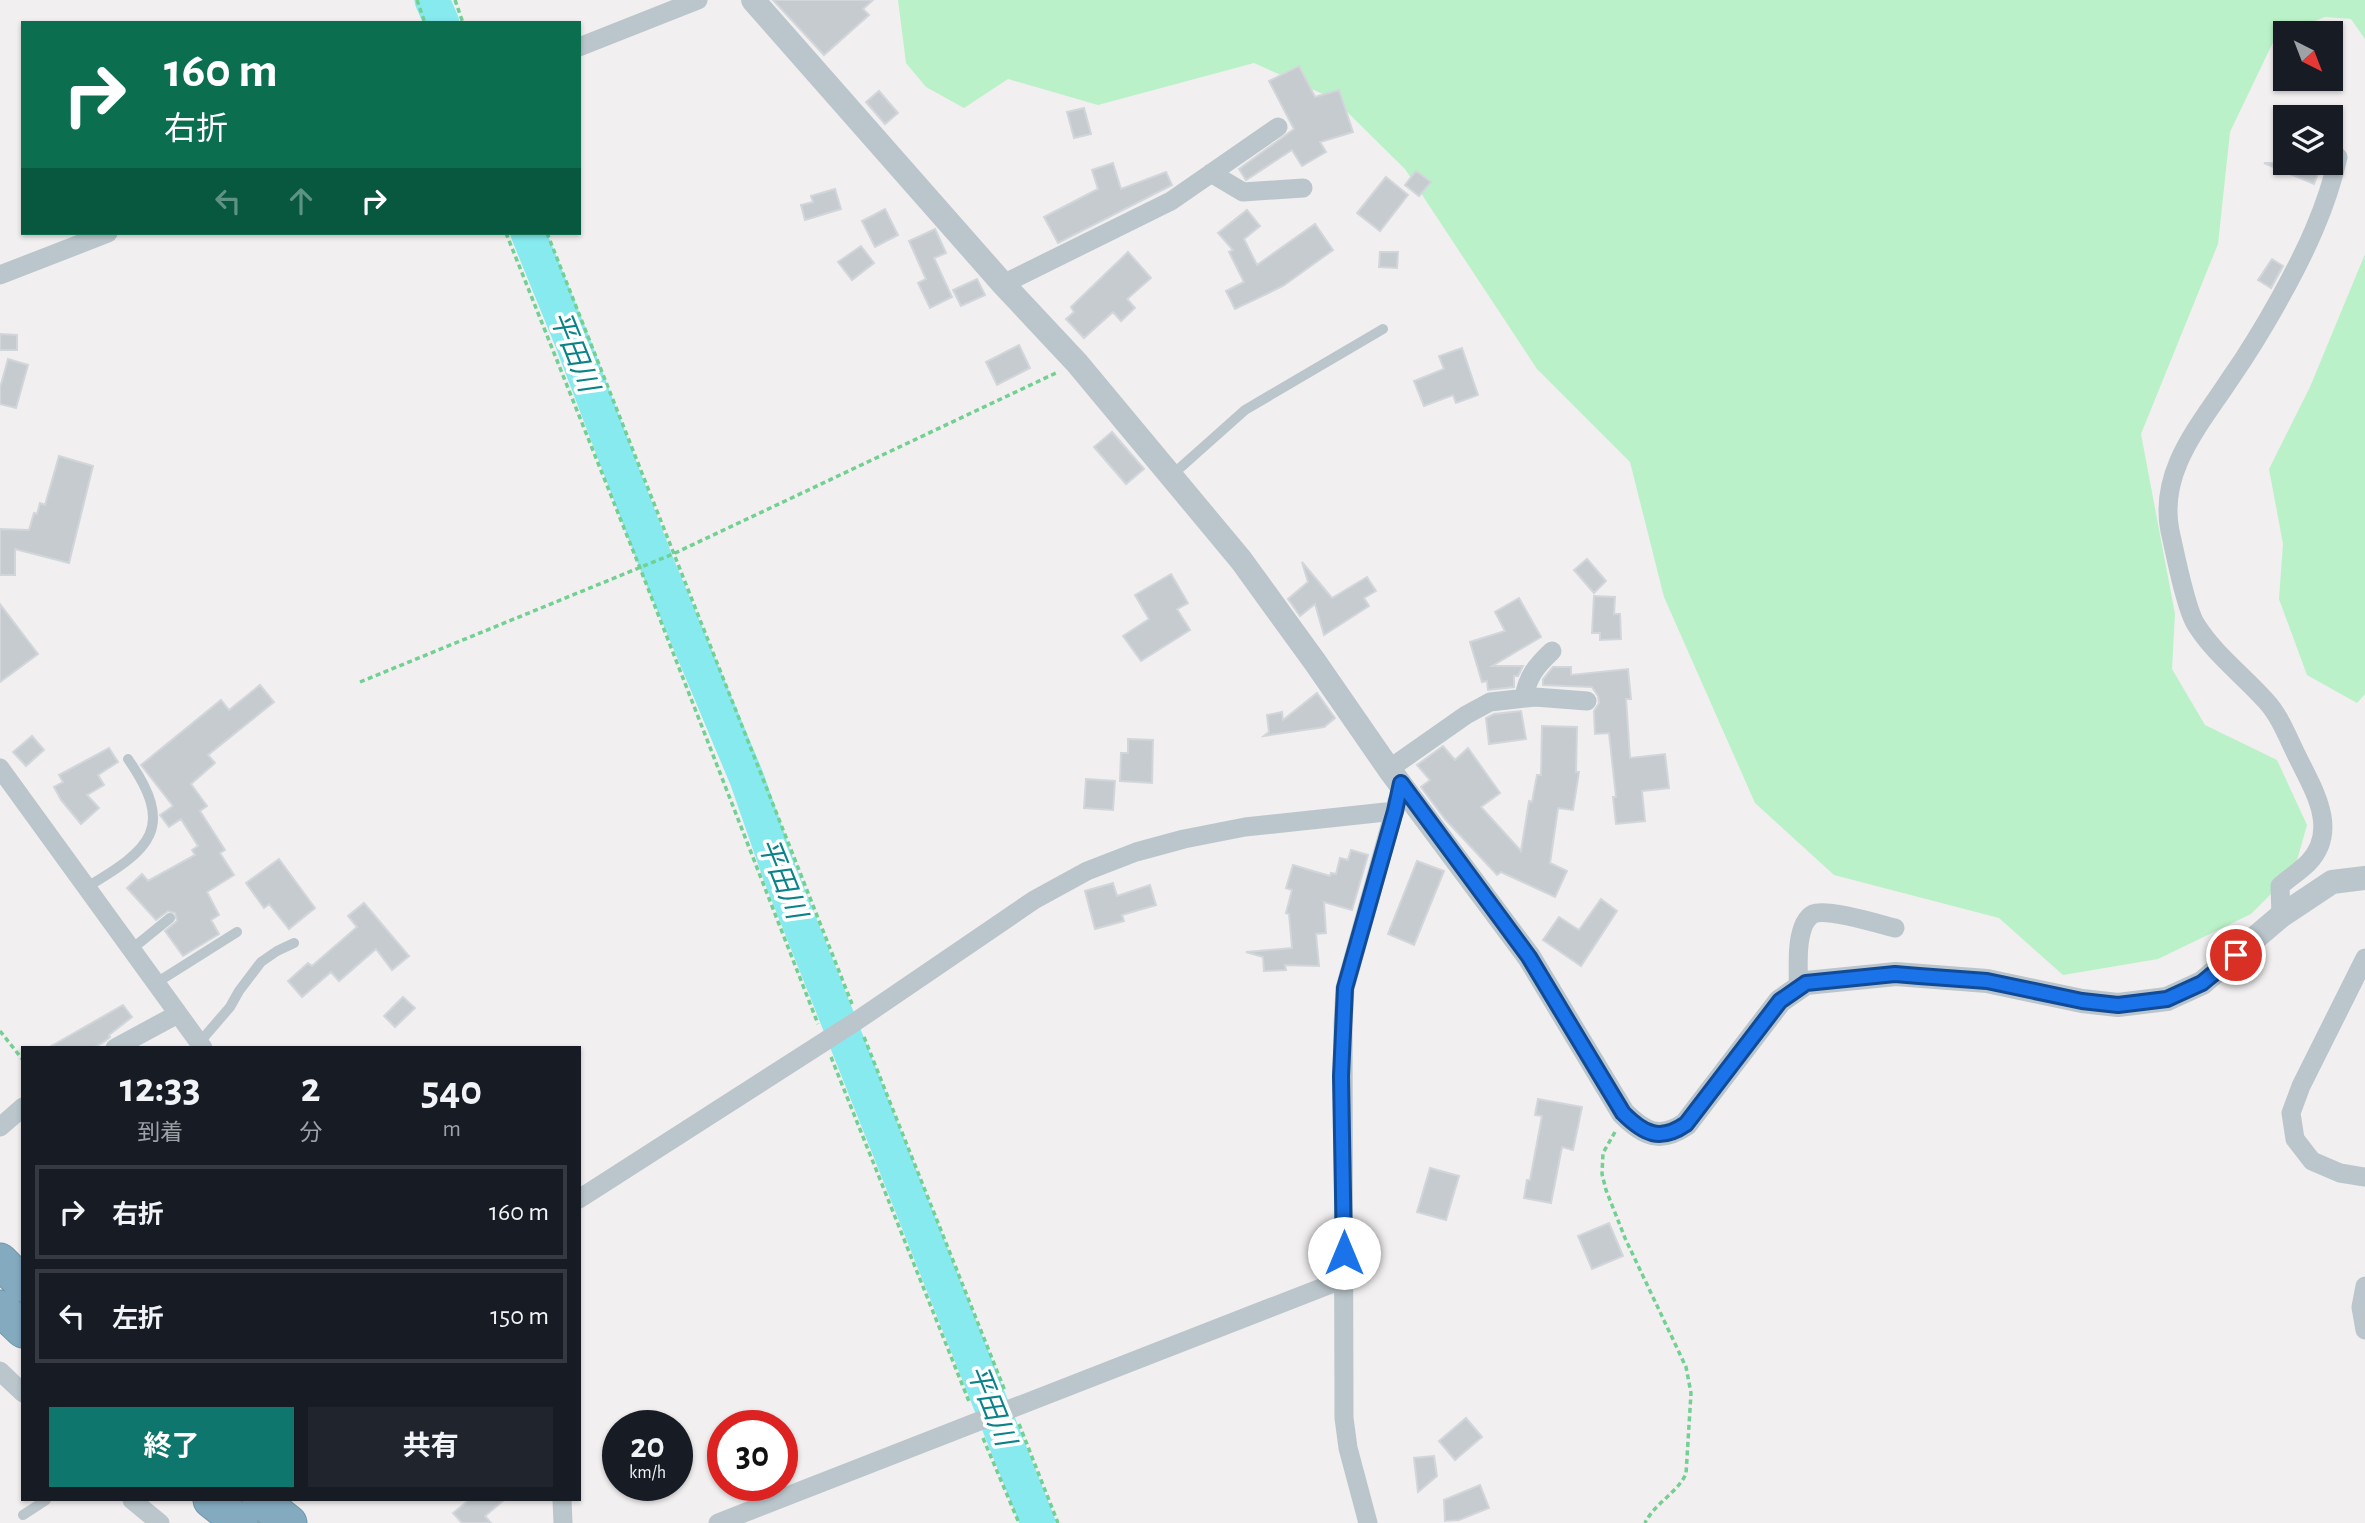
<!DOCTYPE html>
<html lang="ja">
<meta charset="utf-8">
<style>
:root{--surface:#171b24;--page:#20242c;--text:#f1f3f6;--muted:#9ea1a6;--line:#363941;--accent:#0f766e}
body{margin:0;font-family:"Alegreya Sans","Noto Sans JP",sans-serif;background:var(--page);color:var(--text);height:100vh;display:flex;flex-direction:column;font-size:26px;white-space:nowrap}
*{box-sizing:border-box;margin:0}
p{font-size:23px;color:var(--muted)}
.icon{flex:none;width:38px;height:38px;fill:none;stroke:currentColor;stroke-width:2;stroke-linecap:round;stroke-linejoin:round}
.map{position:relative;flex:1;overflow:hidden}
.details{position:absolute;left:21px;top:1046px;width:560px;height:455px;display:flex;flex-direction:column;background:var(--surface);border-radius:0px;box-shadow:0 2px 5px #0004}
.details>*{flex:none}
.guide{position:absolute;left:21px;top:21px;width:560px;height:214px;border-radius:0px;box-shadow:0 2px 5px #0004;background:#0b6e4f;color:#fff;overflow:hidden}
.needle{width:46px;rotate:138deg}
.tools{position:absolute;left:2273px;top:21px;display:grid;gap:14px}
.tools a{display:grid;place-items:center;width:70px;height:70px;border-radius:0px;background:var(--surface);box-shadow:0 2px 5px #0004;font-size:35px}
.speed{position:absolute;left:602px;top:1410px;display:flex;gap:14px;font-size:35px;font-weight:700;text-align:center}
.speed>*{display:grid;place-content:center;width:91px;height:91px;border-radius:50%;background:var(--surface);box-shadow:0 2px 5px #0004;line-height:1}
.speed small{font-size:18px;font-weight:400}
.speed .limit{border:10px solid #d22;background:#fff;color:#111}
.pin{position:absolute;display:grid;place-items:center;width:60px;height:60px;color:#fff;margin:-30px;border:4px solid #fff;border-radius:50%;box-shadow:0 2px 7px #0007}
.me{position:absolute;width:77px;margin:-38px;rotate:0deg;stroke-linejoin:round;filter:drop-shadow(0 0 5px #0008)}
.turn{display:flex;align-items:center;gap:24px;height:147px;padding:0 28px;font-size:32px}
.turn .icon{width:91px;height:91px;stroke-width:2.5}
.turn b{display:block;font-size:49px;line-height:60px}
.lanes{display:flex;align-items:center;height:66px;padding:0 28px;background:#0003;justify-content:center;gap:35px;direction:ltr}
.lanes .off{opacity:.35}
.eta{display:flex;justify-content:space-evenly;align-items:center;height:119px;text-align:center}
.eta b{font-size:42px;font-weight:700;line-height:49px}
.cta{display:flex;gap:14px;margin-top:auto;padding:14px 28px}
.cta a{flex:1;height:80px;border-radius:0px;background:var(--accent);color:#fff;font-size:28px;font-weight:700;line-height:80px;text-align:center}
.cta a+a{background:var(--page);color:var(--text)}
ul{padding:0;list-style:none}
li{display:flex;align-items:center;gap:21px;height:94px;margin:0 14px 10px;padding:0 14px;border:4px solid var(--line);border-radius:0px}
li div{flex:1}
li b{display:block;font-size:26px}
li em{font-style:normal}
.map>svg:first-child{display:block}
.green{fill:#bbf1c8}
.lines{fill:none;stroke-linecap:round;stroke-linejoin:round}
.river{stroke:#87eaef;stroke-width:35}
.building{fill:#c5cbcf;stroke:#d2d6db;stroke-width:2}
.motorway-casing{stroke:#7096ab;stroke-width:37}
.path{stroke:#72d093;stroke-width:3.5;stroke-dasharray:5 3.5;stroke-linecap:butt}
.service{stroke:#bac6cc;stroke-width:10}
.minor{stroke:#bac6cc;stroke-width:19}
.tertiary{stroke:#bac6cc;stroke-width:24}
.motorway{stroke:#84aac0;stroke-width:35}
.route-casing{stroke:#114b97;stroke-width:18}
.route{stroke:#1a73e8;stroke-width:12}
.labels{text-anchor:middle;stroke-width:7;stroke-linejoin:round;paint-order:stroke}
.water-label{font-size:28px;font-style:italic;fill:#098288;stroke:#fff}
</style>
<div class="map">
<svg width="2365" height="1523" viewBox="0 0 2365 1523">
<rect width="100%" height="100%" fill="#f1efef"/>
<path class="green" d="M898 0H2365V39L2351 19 2325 17 2276 36 2230 132 2218 244 2141 434 2175 614 2172 669 2205 725 2277 760 2307 825 2294 871 2251 914 2158 959 2063 975 1999 918 1834 875 1755 803 1664 597 1630 462 1537 369 1405 169 1334 99 1254 63 1098 105 1008 79 964 108 926 87 906 63Z
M2365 254V694L2357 703 2307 675 2279 599 2283 544 2269 469 2310 387Z"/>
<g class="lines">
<path class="river" d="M432 0 442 23
M528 233 572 341 656 562 747 779 780 874 1038 1523"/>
</g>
<path class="building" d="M773 0H873L863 9 869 15 824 55Z
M1299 66 1315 97 1339 90 1353 132 1320 142 1326 152 1302 166 1292 150 1246 180 1239 169 1294 129 1269 81Z
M879 91 898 113 885 124 866 102Z
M1084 108 1091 134 1074 138 1067 112Z
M1113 163 1121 189 1166 172 1172 185 1058 243 1044 217 1098 189 1092 170Z
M2264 163H2312L2321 166 2314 184Z
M1416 171 1431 182 1419 196 1405 185Z
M1386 177 1408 195 1380 231 1357 213Z
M835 189 841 209 805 220 801 205 813 202 811 196Z
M885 209 898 235 875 247 862 221Z
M1247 210 1260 226 1244 239 1257 265 1315 224 1333 250 1283 286 1235 309 1226 291 1244 282 1229 252 1233 250 1218 233Z
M935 229 946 253 934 258 952 297 930 308 918 283 926 279 909 241Z
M861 246 874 263 852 280 838 262Z
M1128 252 1151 278 1127 299 1135 308 1121 321 1113 312 1084 338 1066 319 1074 312 1071 307Z
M1380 252H1398L1397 268 1379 267Z
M2272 259 2283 266 2271 288 2258 280Z
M977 279 985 295 961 306 953 290Z
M0 334 17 335V350H0Z
M1019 345 1030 368 997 385 986 362Z
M1462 348 1478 395 1456 403 1453 395 1424 406 1414 381 1444 369 1439 356Z
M8 359 28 365 16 408 0 404V388Z
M1112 432 1144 469 1126 484 1094 447Z
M59 456 93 466 69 563 15 549V575H0V529L29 530 34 513 37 514 40 503 45 505Z
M1587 559 1606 581 1594 593 1574 570Z
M1302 562 1332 598 1367 577 1376 591 1364 598 1369 606 1324 635 1315 604 1300 616 1288 599 1308 582Z
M1171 574 1188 603 1177 609 1190 630 1141 661 1123 636 1149 619 1135 595Z
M1594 596 1615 597 1614 614H1620L1621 639 1600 640V633H1592Z
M1519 598 1541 637 1492 666H1523L1518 676H1514V687L1488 690 1487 681 1482 682 1470 642 1505 631 1495 612Z
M0 604 38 654 0 682Z
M1553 667H1571V675L1628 669 1631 699H1626L1630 758 1665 754 1669 788 1642 791 1645 821 1616 824 1613 797H1616L1609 733 1595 734 1594 711 1599 703 1598 696 1592 687 1543 685V679Z
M260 685 274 702 208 755 215 763 191 784 207 806 200 811 225 850 220 853 234 875 207 892 219 915 211 920 219 934 183 956 165 931 177 921 175 913 168 911 156 920 127 888 142 874 148 881 195 855 192 850 198 846 181 819 169 827 160 815 173 806 141 765 221 700 229 710Z
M1317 693 1335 718 1324 727 1264 736 1269 732 1267 715 1282 712 1283 720Z
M1521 711 1526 739 1489 744 1486 718 1494 714Z
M1542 726 1577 727 1576 772H1579L1573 810 1558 808 1550 863 1567 871 1555 897 1501 872 1497 875 1445 819 1421 787 1430 780 1417 765 1443 746 1455 760 1468 748 1500 793 1481 807 1521 851 1529 801 1532 802 1537 775H1541Z
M32 736 44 750 26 766 13 752Z
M1128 739 1153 740 1152 783 1120 781 1121 753H1128Z
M109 748 118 762 98 775 104 785 87 795 99 808 81 824 61 800 54 787 63 782 59 775Z
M1086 779 1115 781 1113 810 1084 808Z
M1351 850 1368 855 1352 910 1324 902 1326 933 1316 934 1319 966 1285 965 1286 970 1264 971 1263 957 1246 952 1292 948 1289 914 1286 913 1292 890 1286 888 1293 865 1330 876 1331 873 1336 874 1340 858 1348 860Z
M279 859 315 908 289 929 269 904 264 908 246 883Z
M1417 861 1444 871 1414 945 1388 934Z
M1113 883 1117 896 1150 885 1156 905 1122 915 1124 921 1095 929 1085 891Z
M1601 899 1617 911 1581 966 1543 940 1559 917 1579 930Z
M364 903 409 956 392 970 376 949 339 981 331 972 302 997 288 981 308 963 312 966 357 927 348 916Z
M403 997 415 1008 395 1027 384 1016Z
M123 1005 132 1017 109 1035 110 1037 104 1042 93 1048H48Z
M1538 1099 1582 1107 1573 1150 1562 1147 1551 1203 1524 1198 1527 1180H1530L1542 1116 1535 1115Z
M1430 1168 1459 1176 1446 1220 1417 1212Z
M1609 1223 1623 1256 1592 1269 1578 1236Z
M1466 1418 1482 1437 1455 1460 1439 1441Z
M1434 1456 1437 1476 1418 1492 1414 1458Z
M1480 1485 1489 1508 1459 1520 1445 1521 1444 1500Z
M469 1500H504L485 1516 491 1523H462L453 1513Z"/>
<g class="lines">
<g class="motorway-casing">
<path id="motorway" d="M0 1261 23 1284
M0 1308 23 1330
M211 1500 240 1523
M260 1500 289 1523"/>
</g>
<path class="path" d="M417 0 425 23
M455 0 463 23
M506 233 640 568 818 1024
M547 233 852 1004
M360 682 673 554 1058 372
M0 1031 23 1060
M864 1037 1005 1391
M831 1057 970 1404
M1615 1132 1603 1153 1602 1174 1606 1190 1625 1238 1686 1367 1691 1393 1686 1474C1676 1494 1655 1503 1645 1523
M1019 1424 1058 1523
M983 1438 1019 1523"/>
<path class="service" d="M1172 475 1245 410 1383 329
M87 887C151 849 176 828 128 759
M133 948 170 918
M156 983 237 932
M199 1043 230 1007 239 991 261 962 277 951 294 943
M23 1515 46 1500"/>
<path class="minor" d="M579 47 698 0
M1211 173 1243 192 1303 188
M0 275 108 233
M1003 284 1171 201 1278 127
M1524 697C1528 676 1536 666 1552 651
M0 768 203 1048
M1389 769 1466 715 1490 702 1535 697 1587 701
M2281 916 2280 886C2289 878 2300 871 2308 863 2340 830 2313 789 2297 756 2288 738 2280 716 2266 701 2242 674 2214 654 2195 623 2185 605 2175 553 2170 531 2158 471 2200 425 2230 379 2248 353 2265 325 2280 298 2305 253 2327 207 2338 157
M2365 958 2301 1086 2291 1113 2295 1139 2312 1161 2340 1173 2365 1177
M1798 988C1799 968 1796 946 1803 927 1804 923 1809 916 1813 914 1827 908 1879 924 1895 928
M115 1048 178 1014
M0 1127 23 1107
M579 1199 855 1022 1034 900 1087 871 1136 852 1184 839 1245 827 1395 811
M2365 1286 2361 1307 2365 1330
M0 1371 23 1393
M132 1500 160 1523
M562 1500 563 1523
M718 1523 1344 1279
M1368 1523 1348 1448 1344 1418 1343 1024 1345 988 1397 801"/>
<path class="tertiary" d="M753 0 1003 284 1077 363 1241 560 1315 662 1389 769 1529 957 1623 1113C1644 1134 1660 1142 1686 1124L1780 1001 1806 983 1896 974 1987 981 2082 1001 2118 1005 2167 999 2202 983 2281 916 2332 882 2365 878"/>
<use href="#motorway" class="motorway"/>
</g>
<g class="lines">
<g class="route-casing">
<path id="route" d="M1344 1253 1341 1076 1345 988 1395 811 1401 783 1529 957 1623 1113C1644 1134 1660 1142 1686 1124L1780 1001 1806 983 1895 974 1919 976 1987 981 2082 1001 2118 1005 2167 999 2202 983 2236 955"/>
</g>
<use href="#route" class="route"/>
</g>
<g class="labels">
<g class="water-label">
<text transform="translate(575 351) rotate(68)" y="10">平田川</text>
<text transform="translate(783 878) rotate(68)" y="10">平田川</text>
<text transform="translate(992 1405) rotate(68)" y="10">平田川</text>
</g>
</g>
</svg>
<div class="tools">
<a><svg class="needle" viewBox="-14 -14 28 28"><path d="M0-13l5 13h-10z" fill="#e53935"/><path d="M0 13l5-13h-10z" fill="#9ea1a6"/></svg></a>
<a><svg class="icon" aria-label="layers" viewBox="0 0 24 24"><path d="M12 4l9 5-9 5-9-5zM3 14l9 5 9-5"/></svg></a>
</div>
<div class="speed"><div>20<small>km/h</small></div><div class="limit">30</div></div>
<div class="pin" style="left:2236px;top:955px;background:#d93025"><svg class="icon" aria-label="arrive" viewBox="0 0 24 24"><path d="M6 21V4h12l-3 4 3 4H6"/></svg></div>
<svg class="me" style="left:1344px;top:1253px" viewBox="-20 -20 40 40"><circle r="19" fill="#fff"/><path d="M0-13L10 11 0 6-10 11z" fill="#1a73e8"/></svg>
<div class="guide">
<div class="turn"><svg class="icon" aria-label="right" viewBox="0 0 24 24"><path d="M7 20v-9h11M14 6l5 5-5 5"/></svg><div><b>160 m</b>右折</div></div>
<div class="lanes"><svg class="icon off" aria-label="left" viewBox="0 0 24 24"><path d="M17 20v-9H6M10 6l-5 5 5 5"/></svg><svg class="icon off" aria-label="ahead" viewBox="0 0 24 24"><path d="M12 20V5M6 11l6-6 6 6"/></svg><svg class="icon" aria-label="right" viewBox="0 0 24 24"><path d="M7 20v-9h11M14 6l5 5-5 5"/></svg></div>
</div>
<section class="details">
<div class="eta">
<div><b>12:33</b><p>到着</p></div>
<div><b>2</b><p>分</p></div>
<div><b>540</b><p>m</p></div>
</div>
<ul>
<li><svg class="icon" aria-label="right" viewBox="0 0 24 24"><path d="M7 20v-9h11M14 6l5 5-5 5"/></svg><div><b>右折</b></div><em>160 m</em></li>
<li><svg class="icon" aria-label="left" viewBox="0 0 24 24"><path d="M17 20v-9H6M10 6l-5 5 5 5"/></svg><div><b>左折</b></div><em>150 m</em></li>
</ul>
<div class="cta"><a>終了</a><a>共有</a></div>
</section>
</div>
